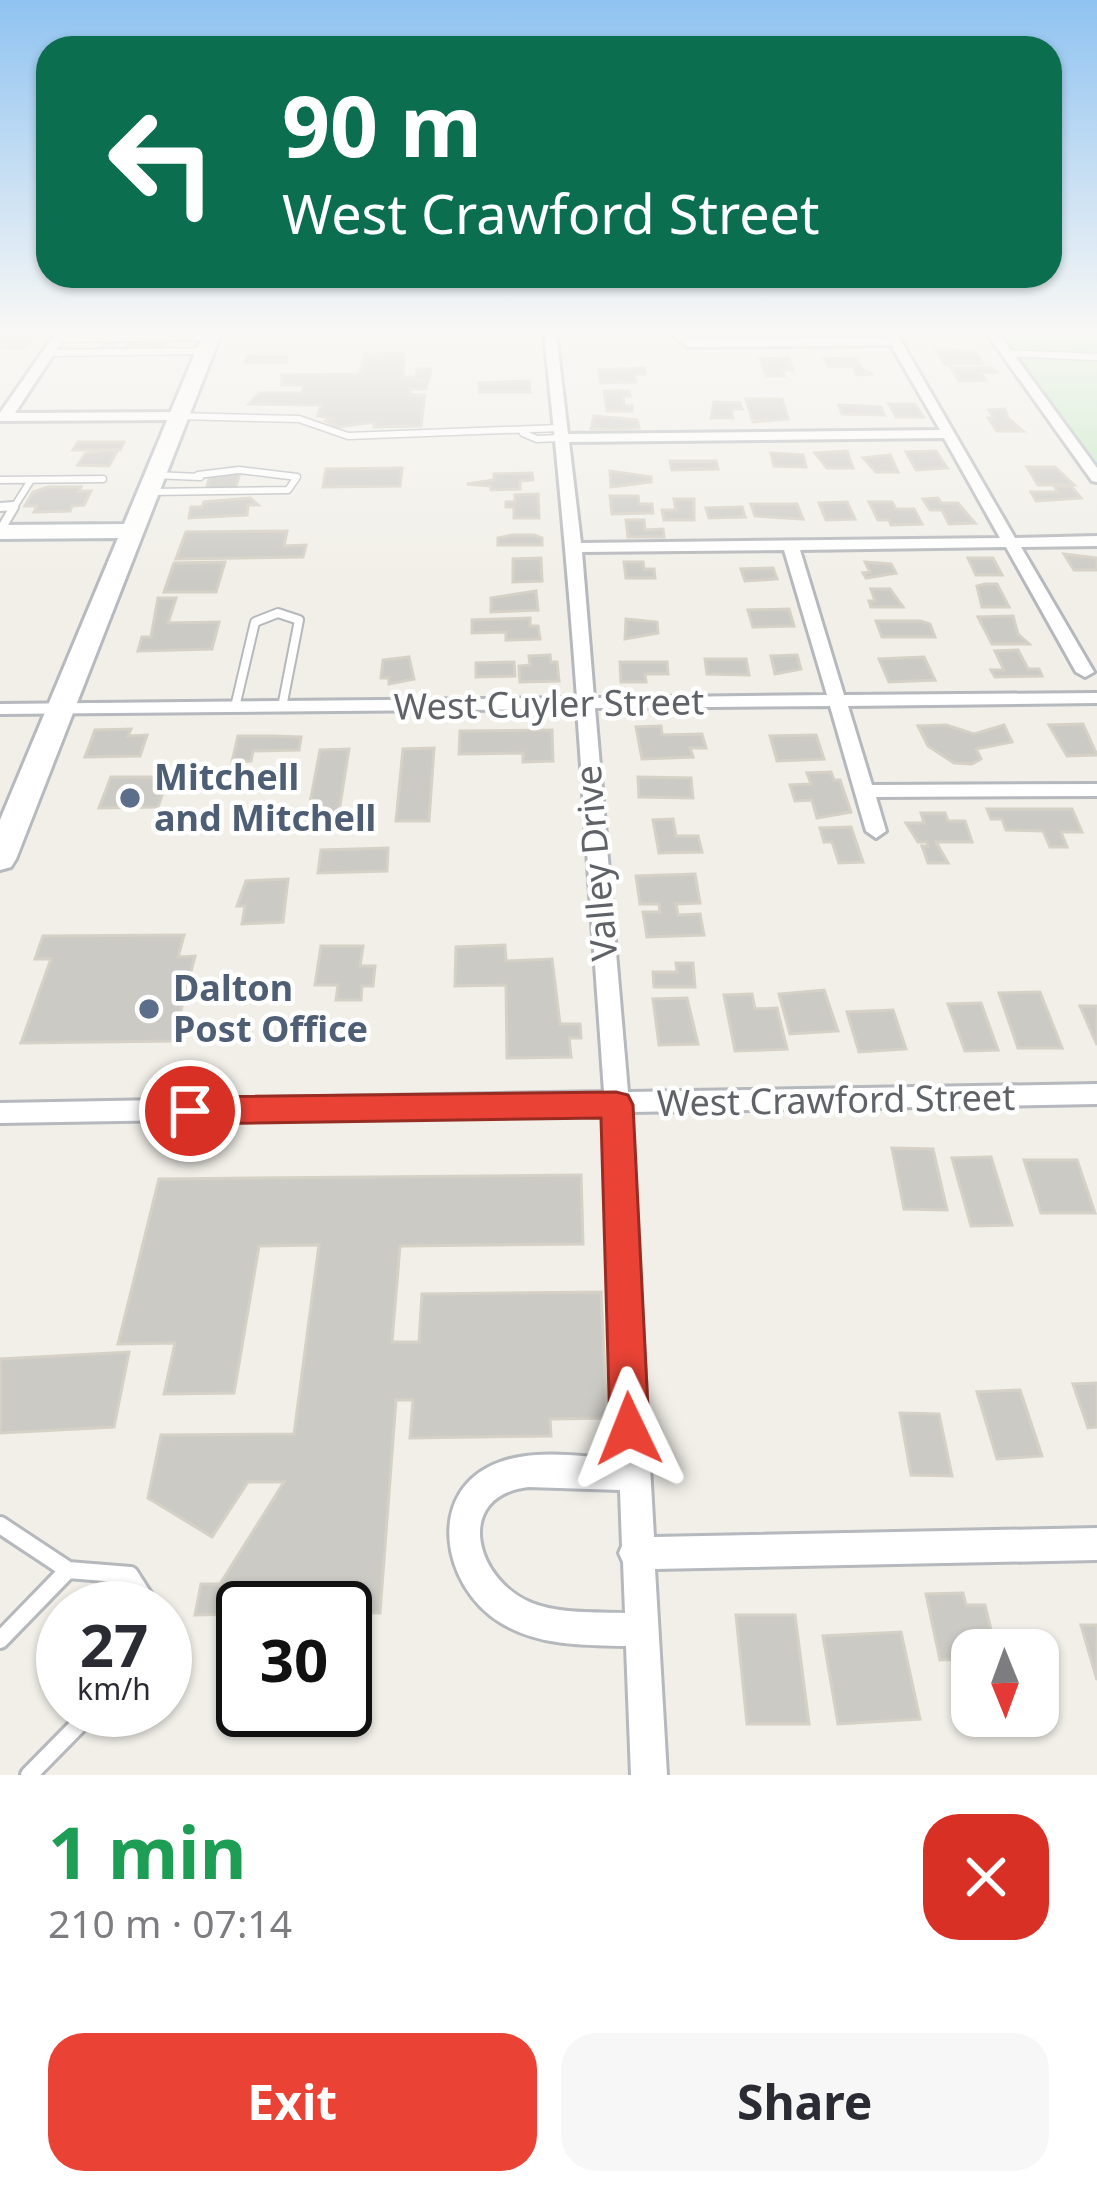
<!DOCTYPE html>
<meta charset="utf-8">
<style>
:root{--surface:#fff;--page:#f7f7f7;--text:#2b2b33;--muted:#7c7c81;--accent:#ea4335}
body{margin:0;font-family:"Noto Sans",sans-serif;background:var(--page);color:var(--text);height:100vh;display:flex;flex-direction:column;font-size:45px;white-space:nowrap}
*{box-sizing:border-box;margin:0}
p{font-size:39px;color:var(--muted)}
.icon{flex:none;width:66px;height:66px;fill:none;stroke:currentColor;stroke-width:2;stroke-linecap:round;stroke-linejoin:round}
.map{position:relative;height:1775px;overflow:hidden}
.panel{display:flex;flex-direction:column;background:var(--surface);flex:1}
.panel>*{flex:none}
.guide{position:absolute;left:36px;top:36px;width:1026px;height:252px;border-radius:36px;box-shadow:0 3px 9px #0004;background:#0b6e4f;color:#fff;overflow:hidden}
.needle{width:78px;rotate:179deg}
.fabs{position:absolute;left:951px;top:1629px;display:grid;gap:24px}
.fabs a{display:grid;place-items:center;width:108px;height:108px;border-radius:24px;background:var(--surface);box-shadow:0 3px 9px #0004;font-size:60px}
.speed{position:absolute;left:36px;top:1581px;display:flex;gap:24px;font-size:60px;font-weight:700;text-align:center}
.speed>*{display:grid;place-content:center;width:156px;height:156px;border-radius:50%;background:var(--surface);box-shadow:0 3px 9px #0004;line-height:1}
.speed small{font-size:30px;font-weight:400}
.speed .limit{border:6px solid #111;border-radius:18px;background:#fff;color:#111}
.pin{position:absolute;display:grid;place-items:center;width:102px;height:102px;color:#fff;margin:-51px;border:6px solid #fff;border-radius:50%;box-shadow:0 3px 12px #0007}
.me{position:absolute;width:132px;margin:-66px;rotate:358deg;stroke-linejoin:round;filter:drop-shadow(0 0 9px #0008)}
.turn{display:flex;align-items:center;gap:42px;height:252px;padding:0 48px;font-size:54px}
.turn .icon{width:156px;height:156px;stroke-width:2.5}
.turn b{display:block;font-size:84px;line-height:102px}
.round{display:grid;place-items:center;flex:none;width:126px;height:126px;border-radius:36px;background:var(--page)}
.overview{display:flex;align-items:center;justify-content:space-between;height:204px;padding:0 48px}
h1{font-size:72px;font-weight:700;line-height:90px;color:#1e9e55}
.cta{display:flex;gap:24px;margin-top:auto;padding:24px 48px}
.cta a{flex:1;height:138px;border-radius:36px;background:var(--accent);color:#fff;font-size:48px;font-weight:700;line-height:138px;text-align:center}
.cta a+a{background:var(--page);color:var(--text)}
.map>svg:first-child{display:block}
.green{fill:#c5e8c5}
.building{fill:#cccac5;stroke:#d6d1c6;stroke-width:3}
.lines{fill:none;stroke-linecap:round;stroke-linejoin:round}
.lane-far2-casing{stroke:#b5b8bc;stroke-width:9}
.lane-far1-casing{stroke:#b5b8bc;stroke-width:12}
.lane-casing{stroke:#b5b8bc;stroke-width:22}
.street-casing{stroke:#b5b8bc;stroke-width:6}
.secondary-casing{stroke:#b6babf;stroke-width:6}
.lane-far2{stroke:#fff;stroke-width:6}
.lane-far1{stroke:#fff;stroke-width:8}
.lane{stroke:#fff;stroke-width:16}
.street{fill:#fff;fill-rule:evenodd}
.secondary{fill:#fff;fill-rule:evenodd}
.route{fill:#ea4335;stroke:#982c22;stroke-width:3}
.service-dot{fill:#5c6f8a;stroke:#fff;stroke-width:4.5}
.labels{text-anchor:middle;stroke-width:9;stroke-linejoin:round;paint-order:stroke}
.street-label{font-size:36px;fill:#5f6368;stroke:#fff}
.service-label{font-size:36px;font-weight:bold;fill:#4e5e75;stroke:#fff;text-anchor:start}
</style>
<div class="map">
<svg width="1097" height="1775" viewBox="0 0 1097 1775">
<rect width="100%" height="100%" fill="#f1efe8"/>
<path class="green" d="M998 334H1097V467Z"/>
<path class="building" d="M0 337H33L25 348H0Z
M106 337 169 340 161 350 123 351 129 341H119L115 349H99Z
M936 349 976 353 983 364H944Z
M404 353 403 377H416L417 369H431L429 380H409L427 383 426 389H410V395H425L421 426 374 427 375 422 338 427 326 421 332 418 318 416 321 405 249 404 259 393H302L304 385H282V375L360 374 364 354Z
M287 354 286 362 245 363 247 355Z
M789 358 793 370H781L784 376H766L760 359Z
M857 358 862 369 873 374 857 375 853 366 828 367 824 359Z
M644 368 645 374H634L636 382 601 383 599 370Z
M951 368H992L996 372 981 373 986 380 959 381Z
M529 381 530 392H479V383Z
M604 391H629L630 396H623L624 406H632V411H607Z
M746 399H782L788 419 753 422Z
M714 402 740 403 742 409H731L733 418H711Z
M889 404H915L923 417H896Z
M839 405 881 407 884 415 842 414Z
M1005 409 1008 418 1023 431H997L988 418H994L989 410Z
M594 416 637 420 639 428 591 429Z
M78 442H124L120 450H73Z
M103 450H118L109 466 78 465 85 454Z
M847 451 853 468H827L815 453Z
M936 451 947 468 916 470 906 452Z
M771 453 803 455 806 467 774 466Z
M890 455 898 472H876L863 458Z
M670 461H716L718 469 672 470Z
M1027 467H1055L1074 485H1038Z
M402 468 400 486 323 487 326 469Z
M610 471 651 477V482L611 487Z
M211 473H240L235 489H206Z
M532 473 533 480 520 481V489L491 490V486L467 484 494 480V474Z
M1054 486H1071L1081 498 1036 501 1031 492H1058Z
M48 487H81L79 491H91L84 505 72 506 70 511 34 512 37 506H25L33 492Z
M538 494 539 518H514V507H506V502H515V495Z
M610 496H638L639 504H652L653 513 612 514Z
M250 498 258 505H248L247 515 189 518 191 507H202L204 502Z
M938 498 941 503H958L975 523 949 524 942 510H930L923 499Z
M674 499H694V520H664L662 510H676Z
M847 502 855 519 826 520 819 503Z
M869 502H892L896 509H914L922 524 891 525 889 520H878Z
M751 504H797L803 519 755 516Z
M742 507 745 517 709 518 706 508Z
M626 520H644L645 530 663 529 664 537H628Z
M287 531 284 546 306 545 303 557 176 559 186 532Z
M512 535H534L542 538V545H498V538Z
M1064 554 1097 558V570H1074Z
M541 558 542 581 513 582V559Z
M968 558H993L1002 575H976Z
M225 562 216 592H164L174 563Z
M624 562H643L644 569H654L655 578H626Z
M865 562 891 564 896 573 866 578 863 573 870 572Z
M773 568 777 579 745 581 741 569Z
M985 584H997L1009 607H982L977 586Z
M871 589H890L903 607H871L869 601H875Z
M536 591 538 610 491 612V598Z
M158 598H176L168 623 219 622 212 649 138 651 142 637H151Z
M789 609 794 626 753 627 748 610Z
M1013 616 1018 634 1029 644H992L978 617Z
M530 618V626H538L540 639 506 640V632L472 633V620Z
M626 619 657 622 658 633 625 639Z
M876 621H920L930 624 935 637H882Z
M1018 650 1028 669H1039L1042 676 995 677 991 670H1004L995 651Z
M550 655 551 662H557L559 681 520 682 519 666 530 665 529 656Z
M797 655 801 669 775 674 771 656Z
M409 657 414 679 389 684V678H381L383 660Z
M924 657 935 680 889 682 879 659Z
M705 659H746L749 675 707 674Z
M514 662 515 676 476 677V663Z
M620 662H667L668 674H645L646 682H621Z
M1083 724 1097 755 1067 756 1049 725Z
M946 725 974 734 1004 725 1012 742 976 749 981 759 972 764 954 763 928 746 918 726Z
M661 726 662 735 702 734 706 748H690L693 757 642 759 636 727Z
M131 729 128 736 147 735 140 756 85 757 95 730Z
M552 730 553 761 523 762V753L459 754 460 731Z
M816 735 824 759 777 761 770 736Z
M238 736H272L301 737 299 750 253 751 251 761 232 762Z
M434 748 429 821H396L403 749Z
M349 749 337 824H306L320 750Z
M831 772 834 780H840L851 812 817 818 812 800 795 801 790 785 811 784 807 773Z
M111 777H168L158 807 99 808Z
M638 777 691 778 693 798 639 797Z
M987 809H1072L1082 832H1061L1067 847H1050L1043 831 1006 830 1002 819H991Z
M921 813H945L948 821H965L972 842H936L948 863H928L922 846H928L927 842H918L906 823H924Z
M673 819 676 836H698L702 852 659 853 653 820Z
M851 827 863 862 839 863 832 842H824L820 828Z
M388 848 387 871 318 873 321 850Z
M695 874 700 903 676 904 678 915 700 914 704 935 647 937 643 912H660L659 904H640L636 876Z
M288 879 283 922 242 924 245 906H237L246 881Z
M184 935 178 957 195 956 173 1041 21 1043 51 959H35L43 936Z
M505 945 506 961 552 959 560 1024H580L581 1038H569L571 1057 507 1058 506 985 455 986 456 947Z
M321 946H363L360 966H375L373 986H362L361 1000H336L338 985H315Z
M676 963H693L695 987H654L653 972H677Z
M824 990 838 1031 790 1034 779 994Z
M1040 992 1062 1048H1018L999 993Z
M752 994 755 1009 777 1008 787 1049 735 1051 724 995Z
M687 998 698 1044 659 1045 653 999Z
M981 1003 998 1050 965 1051 948 1004Z
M1080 1006H1097V1045Z
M893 1010 906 1049 859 1052 847 1012Z
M892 1148 933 1149 947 1210 904 1209Z
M991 1157 1012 1225 971 1226 952 1158Z
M1024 1160H1077L1095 1213H1041Z
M581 1175 583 1244 400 1246 392 1342H419L422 1294 601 1292 607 1418 550 1419 551 1436 410 1438 413 1400H396L380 1613H345V1608H243V1614L195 1615 201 1584H220L284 1482H248L212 1537 148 1498 161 1435 294 1434 319 1245 259 1246 234 1393 164 1394 175 1343 118 1344 159 1179Z
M129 1352 114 1427 0 1433V1359Z
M1097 1383V1427L1088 1428 1073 1384Z
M1020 1390 1042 1456 997 1459 977 1392Z
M900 1413 939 1414 952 1476 911 1475Z
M963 1593 966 1605H985L996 1650H972V1659L940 1660 926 1594Z
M736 1615H795L809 1724H747Z
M1081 1625H1097V1680Z
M901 1632 920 1719 838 1724 823 1636Z"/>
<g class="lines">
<g class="lane-far2-casing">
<path id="lane-far2" d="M57 339 210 337
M48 353 204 351
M1006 353 1097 357
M178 416 299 419 348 436 559 428
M523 433 537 439 559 438
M154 475 200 477
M0 480 103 479
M150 492 288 490 297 477 239 470 198 475
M0 507H14L31 480"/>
</g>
<g class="lane-far1-casing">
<path id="lane-far1" d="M0 507 14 506
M0 531 14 507
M235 707 255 622 278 613 299 620 282 707"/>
</g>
<g class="lane-casing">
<path id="lane" d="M0 1525 68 1570
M0 1640 68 1570 130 1575 151 1608
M29 1775 93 1710"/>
</g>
<g class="street-casing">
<path id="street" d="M55 334H67L15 413 178 412 185 416 178 420 0 421V413Z
M544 334H556L568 434 940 430 891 345 688 347 673 335 684 334 691 339 887 338 885 334H897L1015 538 1097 536V546L1021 547 1094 672 1085 677 1076 672 1006 547 800 550 844 695 1097 693V703L848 706 872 785 1097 784V796L876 797 886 831 876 838 866 831 830 706 595 708 628 1092 1097 1084V1104L630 1112 654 1537 1097 1528V1560L655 1569 667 1775H631L626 1646C583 1645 539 1646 501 1623 441 1587 424 1489 500 1462 536 1449 580 1456 619 1459L605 1113 0 1123V1103L604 1092 577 709 0 714V704L577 698C568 574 557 455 544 334ZM944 438 1000 538 581 543 569 442ZM784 550 827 695 594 698 582 552ZM528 1487 620 1490 622 1546 619 1553 623 1562 625 1613C595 1612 560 1614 532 1603 476 1581 452 1497 528 1487Z
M987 334H999L1097 468V482L1092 481Z"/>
</g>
<g class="secondary-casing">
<path id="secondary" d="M203 334H221L16 859 11 867 0 870V820L118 538 0 539V525L124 524Z"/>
</g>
<use href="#lane-far2" class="lane-far2"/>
<use href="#lane-far1" class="lane-far1"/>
<use href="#lane" class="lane"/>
<use href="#street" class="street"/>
<use href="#secondary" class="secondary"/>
</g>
<linearGradient id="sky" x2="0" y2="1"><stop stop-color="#8fc3f1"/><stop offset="0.57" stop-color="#f9f8f5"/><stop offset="1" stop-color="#f9f8f5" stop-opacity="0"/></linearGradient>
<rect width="1097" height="582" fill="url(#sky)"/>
<path class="route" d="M616 1092 628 1095 633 1105 649 1429 643 1442 629 1448 616 1442 610 1429 601 1118 190 1124 178 1120 173 1111 178 1101 190 1097Z"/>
<g class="service-dot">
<circle cx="130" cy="798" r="12"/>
<circle cx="149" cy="1009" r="12"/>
</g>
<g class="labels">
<g class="street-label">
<text transform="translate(549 704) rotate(-1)" y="13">West Cuyler Street</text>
<text transform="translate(596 863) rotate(-95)" y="13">Valley Drive</text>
<text transform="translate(836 1100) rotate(-1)" y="13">West Crawford Street</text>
</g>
<g class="service-label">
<text x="154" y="790">Mitchell<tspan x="154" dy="41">and Mitchell</tspan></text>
<text x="173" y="1001">Dalton<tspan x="173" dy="41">Post Office</tspan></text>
</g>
</g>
</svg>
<div class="fabs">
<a><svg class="needle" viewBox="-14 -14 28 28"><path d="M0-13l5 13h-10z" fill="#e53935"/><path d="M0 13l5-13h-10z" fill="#7c7c81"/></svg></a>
</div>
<div class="speed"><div>27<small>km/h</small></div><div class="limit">30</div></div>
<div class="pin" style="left:190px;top:1111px;background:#d93025"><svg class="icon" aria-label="arrive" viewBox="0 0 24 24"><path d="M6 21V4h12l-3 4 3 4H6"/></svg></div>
<svg class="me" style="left:629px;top:1429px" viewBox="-20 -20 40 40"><path d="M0-17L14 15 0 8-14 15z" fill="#ea4335" stroke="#fff" stroke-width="4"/></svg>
<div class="guide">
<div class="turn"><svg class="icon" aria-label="left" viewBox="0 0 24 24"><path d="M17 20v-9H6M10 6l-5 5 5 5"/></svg><div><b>90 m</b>West Crawford Street</div></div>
</div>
</div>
<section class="panel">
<div class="overview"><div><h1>1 min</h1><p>210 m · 07:14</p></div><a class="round" style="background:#d93025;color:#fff"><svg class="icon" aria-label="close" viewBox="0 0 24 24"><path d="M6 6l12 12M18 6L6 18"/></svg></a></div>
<div class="cta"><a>Exit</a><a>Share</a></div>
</section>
